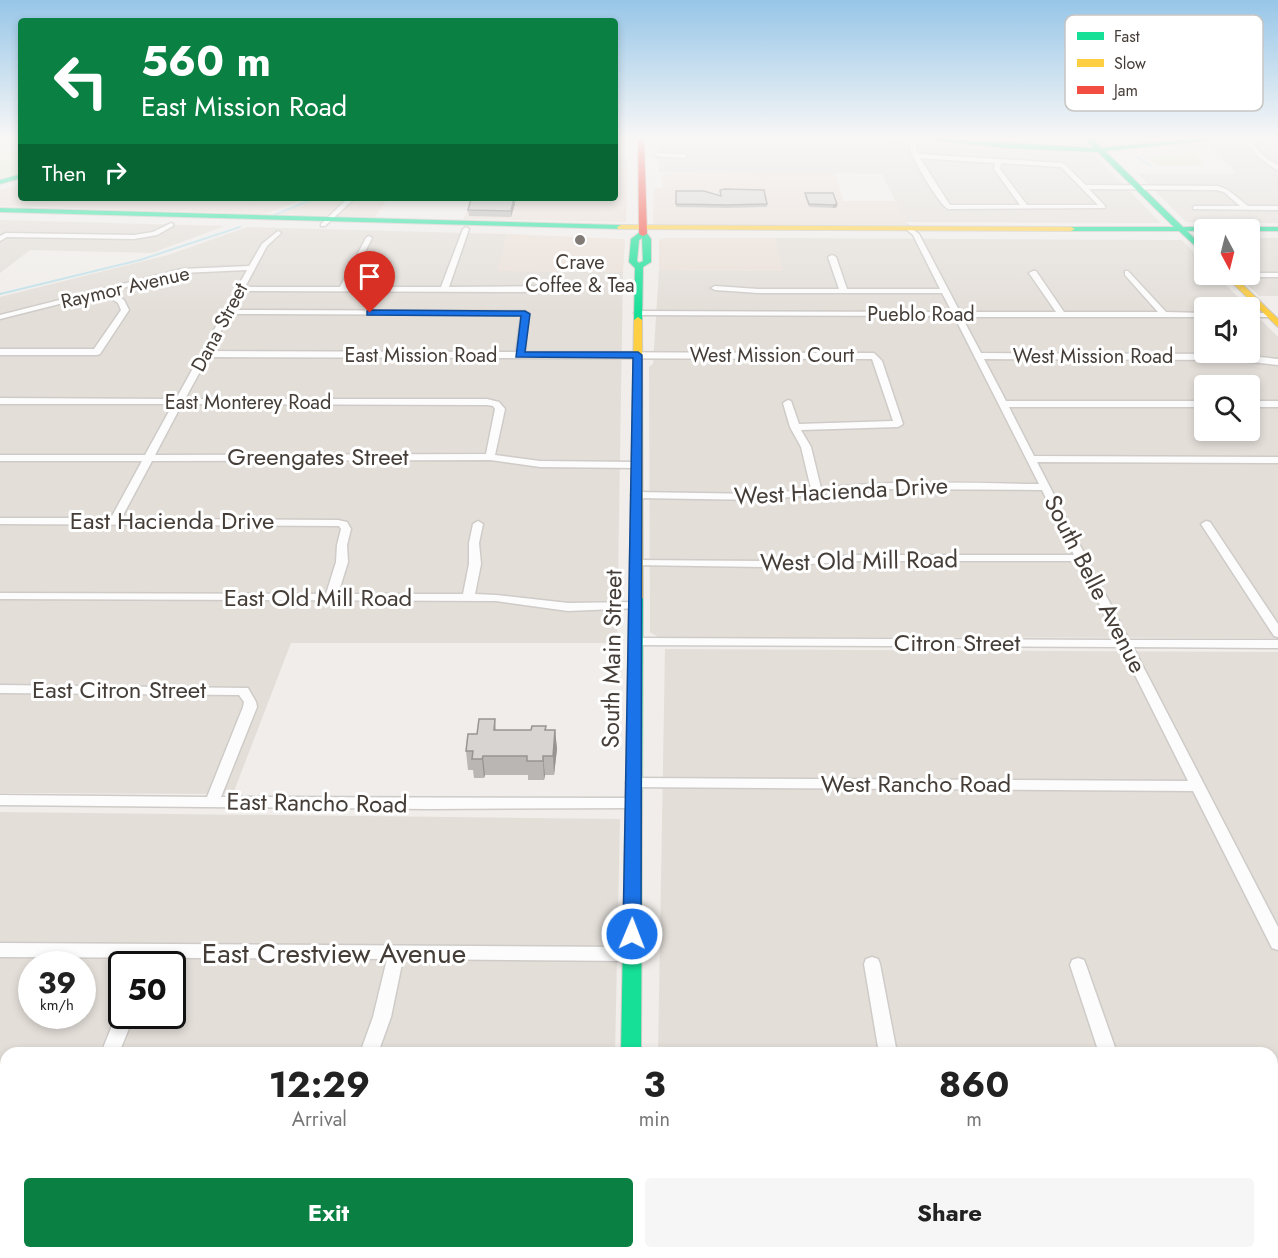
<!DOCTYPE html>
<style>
:root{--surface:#fff;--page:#f6f6f6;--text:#222;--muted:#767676;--accent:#0b8043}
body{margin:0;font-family:Jost,sans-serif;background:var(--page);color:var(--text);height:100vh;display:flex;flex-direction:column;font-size:22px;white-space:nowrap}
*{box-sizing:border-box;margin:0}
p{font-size:20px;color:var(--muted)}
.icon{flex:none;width:33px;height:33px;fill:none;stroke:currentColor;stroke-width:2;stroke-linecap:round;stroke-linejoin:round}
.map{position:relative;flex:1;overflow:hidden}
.panel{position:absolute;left:0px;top:1047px;width:1278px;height:212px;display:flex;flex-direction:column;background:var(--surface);border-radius:18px 18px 0 0;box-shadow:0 3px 9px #0003}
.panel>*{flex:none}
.top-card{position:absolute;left:18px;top:18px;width:600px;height:183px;border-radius:6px;box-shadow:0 3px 9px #0003;background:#0b8043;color:#fff;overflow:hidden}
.needle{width:39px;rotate:173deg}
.tools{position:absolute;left:1194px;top:219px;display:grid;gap:12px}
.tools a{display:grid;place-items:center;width:66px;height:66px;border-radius:6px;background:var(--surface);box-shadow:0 3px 9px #0003;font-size:30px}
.speed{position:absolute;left:18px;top:951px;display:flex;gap:12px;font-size:30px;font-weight:700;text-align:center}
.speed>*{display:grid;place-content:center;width:78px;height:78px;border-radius:50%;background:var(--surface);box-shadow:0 3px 9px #0003;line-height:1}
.speed small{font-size:15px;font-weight:400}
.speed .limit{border:3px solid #111;border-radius:9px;background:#fff;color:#111}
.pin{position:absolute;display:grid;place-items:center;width:51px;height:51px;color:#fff;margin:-62px -26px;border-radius:50% 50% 50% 0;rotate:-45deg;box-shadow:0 0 6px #0007}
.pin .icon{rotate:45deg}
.me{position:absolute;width:66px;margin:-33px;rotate:1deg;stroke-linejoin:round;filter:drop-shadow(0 0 4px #0008)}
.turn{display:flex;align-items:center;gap:21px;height:126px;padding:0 24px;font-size:27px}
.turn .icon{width:78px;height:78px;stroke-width:2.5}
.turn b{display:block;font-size:42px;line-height:51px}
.then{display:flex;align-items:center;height:57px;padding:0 24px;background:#0003;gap:12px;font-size:22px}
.eta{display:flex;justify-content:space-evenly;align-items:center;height:102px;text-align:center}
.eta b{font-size:36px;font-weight:700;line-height:42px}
.cta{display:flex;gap:12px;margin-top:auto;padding:12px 24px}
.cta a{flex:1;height:69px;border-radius:6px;background:var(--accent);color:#fff;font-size:24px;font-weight:700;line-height:69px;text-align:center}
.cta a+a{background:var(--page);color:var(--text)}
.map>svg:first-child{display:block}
.residential{fill:#e3ded8;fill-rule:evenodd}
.commercial{fill:#eadfd7}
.green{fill:#e2e7cc}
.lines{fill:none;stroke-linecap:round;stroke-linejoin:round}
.stream{stroke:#bfe0e9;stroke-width:2}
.street-casing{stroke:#cecbc8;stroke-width:3}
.fast-casing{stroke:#cfcac3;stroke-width:2}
.slow-casing{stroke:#cfcac3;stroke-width:2}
.jam-casing{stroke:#cfcac3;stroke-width:2}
.street{fill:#fdfcfc;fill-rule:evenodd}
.fast{fill:#16e098;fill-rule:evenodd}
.slow{fill:#ffcf43;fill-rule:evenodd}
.jam{fill:#f24e42;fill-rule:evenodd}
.wall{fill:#bab6b4}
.shaded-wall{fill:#979492}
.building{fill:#d8d4d1;stroke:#979492;stroke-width:1.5}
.route{fill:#1a73e8;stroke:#114b97;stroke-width:1.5}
.poi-dot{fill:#817b76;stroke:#fff;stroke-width:2}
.labels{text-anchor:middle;stroke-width:6;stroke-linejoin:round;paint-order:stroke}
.far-poi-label{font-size:20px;fill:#453d37;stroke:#fff}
.far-street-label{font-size:20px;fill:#453d37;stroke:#fff}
.street-label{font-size:24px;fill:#453d37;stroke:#fff}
.near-street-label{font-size:28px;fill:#453d37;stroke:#fff}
.key{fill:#fff;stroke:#c7c5c3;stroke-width:1.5}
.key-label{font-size:16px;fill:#453d37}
</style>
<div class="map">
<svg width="1278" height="1258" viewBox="0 0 1278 1258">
<rect width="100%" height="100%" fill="#f0edea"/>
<path class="residential" d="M659 137H875L974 148 1090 153 1093 154 1161 223 906 222 882 174 659 172Z
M947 137H1077L1085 145 988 142Z
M1092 137H1204L1110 146 1101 145Z
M1278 137V223L1186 222 1138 174H1234L1233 168 1206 144Z
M0 220 225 226 152 253 30 250 0 273Z
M247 227 507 234 498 271 623 272 617 643H291L233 794 0 793V297L168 255Z
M775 238 1182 240 1204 263V274L1216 275 1248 307 1204 308V352H1250V309L1278 337V638L658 637 650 632 649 367 653 364 659 270 783 271ZM1204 386H1250V430H1204Z
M1250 238H1278V296H1259L1237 275 1250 274Z
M665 649 1278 652V1258H654L655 1252H1272V1053H658Z
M0 812 620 819 615 1053H6V1252H611V1258H0ZM32 964H82V1016H32ZM122 964H172V1016H122Z"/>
<path class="commercial" d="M615 158H628L626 222 463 219 473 198H615Z
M674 173H836L843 201H896L908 225 662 226 653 223 654 188H662V176Z
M21 185V198H307L265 214 0 206V190Z
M320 198H388L375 217 279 214Z
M507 234 623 239 625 241 623 272 497 271Z
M664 238H775L783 271 659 270V240Z"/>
<path class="green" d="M0 137H21V173L0 178Z
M1194 152 1204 165 1157 166 1146 158Z"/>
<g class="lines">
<path class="stream" d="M1137 157 1151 166
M274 215 316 198
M0 294 140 260 240 227"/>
<g class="street-casing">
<path id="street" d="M913 137H919L916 146 918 154 1063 163 1086 185 1218 186 1228 190 1248 206H1278V210L1193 209V207L1195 206H1240L1224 192 1217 190 1089 189 1105 206V208L948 209C939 204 910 157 910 146 910 143 912 140 913 137ZM920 158 995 163 994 169 1020 205H950ZM1001 163 1061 167 1098 205H1027L1000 169Z
M1158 137H1166L1177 143 1172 144Z
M1238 137C1253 137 1255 149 1265 157 1269 160 1274 163 1278 165V170C1261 162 1252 148 1238 137Z
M656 153 684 154 687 156 684 158 654 156Z
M348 198H355L325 226H321V224Z
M171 223 173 224V226L157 235 134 239 7 237 0 241V236L6 233 134 235 153 232Z
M908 226 919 234 960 312H1056L1029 273 1033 271H1036L1064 312H1158L1125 275V271H1128L1166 312 1204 313V317H962L981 353 1231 354 1278 359V365L1231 360 984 359 1006 401H1204V407H1009L1034 456 1278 457V463L1037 462 1129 640H1278V648L1133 647 1278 927V950L1272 948 1193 791 628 787 626 783 628 779 633 778 1188 781 1121 647 631 645 629 642 631 639 635 638 1117 640 1078 561H859L763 567 632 565 630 563 632 561 636 560 763 561 859 555H1074L1042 490 868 489 761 500 636 498 631 495 636 492 761 494 811 489 801 447 790 427 783 403 788 400 791 401 799 424 893 421 872 359 208 357 185 399H487L499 402 505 409 495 455 540 461 636 462 641 465 636 468 540 467 490 460 152 461 121 519 338 520 347 522 351 529 347 545 348 562 338 594H463L469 564V543L473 524 478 521 483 524 479 543 481 564 475 594 496 595 568 603 635 602 639 604 641 606 639 608 568 611 496 601 0 599V593L326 594 336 562 337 545 341 529 339 526 0 524V518H111L142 461H0V455H145L173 404H0V398L176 399 247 270 182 273 111 291 124 300 129 310 100 354 97 355H0V349H94L121 310 118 303 103 293 0 319V315L182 269 249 266 262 244 278 231 281 233 267 246 245 287H340L366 238 369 236 372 238 347 287H441L463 229 466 227 469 229 449 287 562 286 566 288 562 290 521 292 243 291 233 310 525 311 529 313 525 352 874 353 882 361 903 424 898 427 801 430 811 447 821 488C894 480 966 483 1039 484L954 316 638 315 634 313 638 311 952 312 942 293H758L715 290 711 288 715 286 758 289H839L828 257 832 255 836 257 847 289H940L913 235 905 228ZM230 314 521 315 516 352 210 351ZM182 404 487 405 493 406 495 409 486 454 155 455Z
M1250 273H1278V277H1228L1224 275 1250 274Z
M1250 313H1269L1273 315 1269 317H1250Z
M1250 401H1278V407H1250Z
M1206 521 1210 522 1278 624V637L1274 636 1201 524Z
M0 685 248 688 256 702 257 707 221 797 633 798 638 799 640 803 638 807 633 808 428 809 0 805V795L207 797 243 707 244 702 239 695 0 693Z
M0 943 631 947 637 949 639 954 637 959 631 961 403 959 391 1017 378 1053H360L373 1017 387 959 0 957Z
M872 957 878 959 880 964 897 1053H879L864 964 866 959Z
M1078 958 1084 960 1086 965 1117 1053H1099L1070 965 1072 960Z
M122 1010V1016H134L119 1053H101L116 1016Z
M0 1153H6V1171H0Z
M20 1252H40L38 1258H18Z
M308 1252H328L327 1258H307Z
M913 1252H933L934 1258H914Z
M1166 1252H1186L1188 1258H1168Z"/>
</g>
<g class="fast-casing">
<path id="fast" d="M908 137 1094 148 1084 137H1091L1102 148 1215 137H1239L1105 151 1183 227H1278V231H1250V230L1187 231 1204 248V254L1179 231H1068V227H1174L1098 152 1005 148Z
M21 174V178L0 184V180Z
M0 208 621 225 625 227 621 229 0 212Z
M640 232H646L651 239V262L643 267 642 320 638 323 634 320 635 268 629 262 631 239ZM642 238 643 261 639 263 637 261 639 240Z
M636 594 643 598 641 1053H621L629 598Z"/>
</g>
<g class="slow-casing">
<path id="slow" d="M621 225 1071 227 1075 229 1071 231 618 229 617 227Z
M1223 274H1232L1278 319V327Z
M638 317 642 320 643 598 636 602 629 598 634 320Z"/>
</g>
<g class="jam-casing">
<path id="jam" d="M638 137H644L647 234 643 236 639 234Z
M618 1252H640V1258H618Z"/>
</g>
<use href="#street" class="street"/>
<use href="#fast" class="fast"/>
<use href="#slow" class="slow"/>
<use href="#jam" class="jam"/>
</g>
<path class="wall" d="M720 190 767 204V207L728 208 676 207V191L721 196Z
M805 193 837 207 833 208 809 207 805 196Z
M515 204 511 217 469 216 468 210Z
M495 719 496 730H555L557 749 554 775H545L544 780H528V775H485L484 778H474L473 770H468L466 751 477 734Z"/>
<path class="shaded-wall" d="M515 198V204L511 217V211Z
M837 204V207L833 208V205Z
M555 730 557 749 554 775 553 756Z
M483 756 485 775 484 778 482 759Z
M543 756 545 775 544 780 543 761Z"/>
<path class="building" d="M725 189 764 190 767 204 728 205 676 204V191H704L721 196 720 190Z
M805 193H833L837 204 833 205 809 204Z
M478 198H514L511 211 468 210 471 199H478Z
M479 719H495L494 730H531L532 726H546L545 730H555L553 756H543V761H527V756H483L482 759H472L473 751H466L468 734H477Z"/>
<linearGradient id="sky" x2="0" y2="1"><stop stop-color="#97c6e8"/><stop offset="0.44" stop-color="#f8f7f6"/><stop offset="1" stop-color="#f8f7f6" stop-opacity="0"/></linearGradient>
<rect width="1278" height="313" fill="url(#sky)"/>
<path class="route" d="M370 310 525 311 530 314 525 352H638L642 355 641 934 638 939 632 941 625 939 623 934 633 358 516 357 521 316 367 315V311Z"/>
<circle class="poi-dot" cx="580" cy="240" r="6"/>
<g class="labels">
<g class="far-poi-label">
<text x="580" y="269">Crave<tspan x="580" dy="23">Coffee &amp; Tea</tspan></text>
</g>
<g class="far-street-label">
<text transform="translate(125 287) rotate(-13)" y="7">Raymor Avenue</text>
<text x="921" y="321">Pueblo Road</text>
<text transform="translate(219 327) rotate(-62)" y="7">Dana Street</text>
<text x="421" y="362">East Mission Road</text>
<text x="772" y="362">West Mission Court</text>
<text x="1093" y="363">West Mission Road</text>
<text x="248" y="409">East Monterey Road</text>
</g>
<g class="street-label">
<text x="318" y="465">Greengates Street</text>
<text transform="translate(841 491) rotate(-3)" y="8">West Hacienda Drive</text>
<text x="172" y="529">East Hacienda Drive</text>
<text transform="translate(859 561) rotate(-1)" y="8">West Old Mill Road</text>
<text transform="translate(1095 584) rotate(63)" y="8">South Belle Avenue</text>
<text x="318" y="606">East Old Mill Road</text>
<text x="957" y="651">Citron Street</text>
<text transform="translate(612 659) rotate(-89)" y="8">South Main Street</text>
<text x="119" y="698">East Citron Street</text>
<text x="916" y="792">West Rancho Road</text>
<text transform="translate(317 803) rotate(1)" y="8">East Rancho Road</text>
</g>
<g class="near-street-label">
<text x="334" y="963">East Crestview Avenue</text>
</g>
</g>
<rect x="1065" y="15" width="198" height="96" rx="9" class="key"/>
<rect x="1077" y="32" width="27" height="8" fill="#16e098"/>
<rect x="1077" y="59" width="27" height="8" fill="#ffcf43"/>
<rect x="1077" y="86" width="27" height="8" fill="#f24e42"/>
<g class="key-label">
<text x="1114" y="42">Fast</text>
<text x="1114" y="69">Slow</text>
<text x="1114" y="96">Jam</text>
</g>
</svg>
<div class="tools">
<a><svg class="needle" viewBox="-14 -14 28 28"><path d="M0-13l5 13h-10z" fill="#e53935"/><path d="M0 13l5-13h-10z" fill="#767676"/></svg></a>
<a><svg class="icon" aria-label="sound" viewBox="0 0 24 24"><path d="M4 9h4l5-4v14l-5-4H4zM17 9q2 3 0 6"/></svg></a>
<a><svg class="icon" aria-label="search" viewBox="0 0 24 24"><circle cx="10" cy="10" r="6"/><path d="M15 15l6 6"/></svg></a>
</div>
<div class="speed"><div>39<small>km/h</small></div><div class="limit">50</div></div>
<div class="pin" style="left:370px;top:313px;background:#d93025"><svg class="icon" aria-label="arrive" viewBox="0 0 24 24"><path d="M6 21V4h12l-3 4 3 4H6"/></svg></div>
<svg class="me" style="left:632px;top:934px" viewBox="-20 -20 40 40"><circle r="17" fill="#1a73e8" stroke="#fff" stroke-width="3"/><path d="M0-11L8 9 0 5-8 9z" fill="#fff"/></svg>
<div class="top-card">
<div class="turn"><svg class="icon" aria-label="left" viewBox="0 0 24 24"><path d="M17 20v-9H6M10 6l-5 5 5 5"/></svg><div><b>560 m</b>East Mission Road</div></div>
<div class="then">Then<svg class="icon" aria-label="right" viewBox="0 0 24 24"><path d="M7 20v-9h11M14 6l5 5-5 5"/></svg></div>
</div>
<section class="panel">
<div class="eta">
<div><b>12:29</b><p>Arrival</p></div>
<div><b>3</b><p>min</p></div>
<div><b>860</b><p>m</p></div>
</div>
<div class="cta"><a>Exit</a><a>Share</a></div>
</section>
</div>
